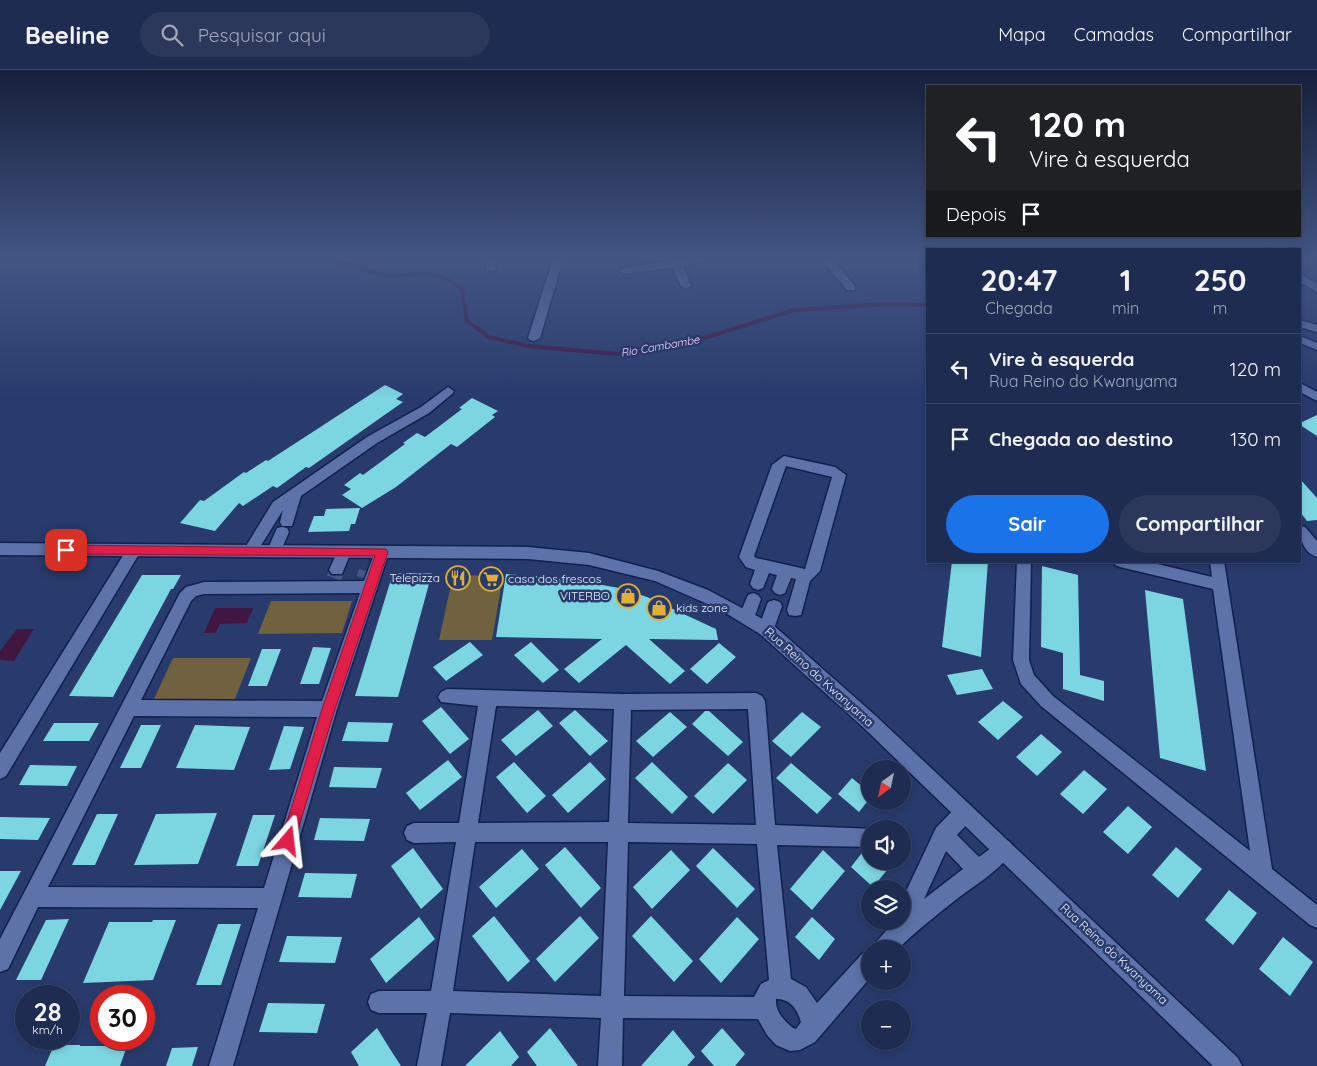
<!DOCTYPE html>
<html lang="pt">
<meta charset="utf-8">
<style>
:root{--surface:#1e2c51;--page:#2b385b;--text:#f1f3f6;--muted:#a1a7b7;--line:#3c4868;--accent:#1a73e8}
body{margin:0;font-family:Quicksand,sans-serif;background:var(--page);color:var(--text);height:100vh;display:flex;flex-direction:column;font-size:19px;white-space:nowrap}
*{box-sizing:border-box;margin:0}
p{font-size:16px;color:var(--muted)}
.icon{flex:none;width:28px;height:28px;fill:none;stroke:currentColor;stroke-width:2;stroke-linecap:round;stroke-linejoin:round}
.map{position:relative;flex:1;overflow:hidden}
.sheet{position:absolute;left:926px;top:178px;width:375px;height:315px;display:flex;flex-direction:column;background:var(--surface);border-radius:0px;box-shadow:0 2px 8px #0003,0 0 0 1px var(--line)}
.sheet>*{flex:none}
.banner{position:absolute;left:926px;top:15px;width:375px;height:152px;border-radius:0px;box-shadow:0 2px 8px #0003,0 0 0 1px var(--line);background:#202124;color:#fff;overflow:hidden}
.needle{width:32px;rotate:213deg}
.buttons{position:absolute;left:861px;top:690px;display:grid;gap:10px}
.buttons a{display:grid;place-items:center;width:50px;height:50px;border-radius:50%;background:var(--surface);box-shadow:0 2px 8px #0003,0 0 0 1px var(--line);font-size:25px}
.speed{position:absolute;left:15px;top:915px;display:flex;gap:10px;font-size:25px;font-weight:700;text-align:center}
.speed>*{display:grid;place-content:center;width:65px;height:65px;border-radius:50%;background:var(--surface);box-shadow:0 2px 8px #0003,0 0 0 1px var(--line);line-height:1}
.speed small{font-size:12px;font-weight:400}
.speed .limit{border:8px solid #d22;background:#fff;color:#111}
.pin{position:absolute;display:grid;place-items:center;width:42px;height:42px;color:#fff;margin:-21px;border-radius:10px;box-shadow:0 2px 8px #0006}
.me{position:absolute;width:55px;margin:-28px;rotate:17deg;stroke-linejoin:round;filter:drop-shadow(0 0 4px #0008)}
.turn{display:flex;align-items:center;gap:18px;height:105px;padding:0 20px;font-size:22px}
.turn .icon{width:65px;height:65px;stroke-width:2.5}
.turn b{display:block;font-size:35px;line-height:42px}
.then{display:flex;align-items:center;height:48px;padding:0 20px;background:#0003;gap:10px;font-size:19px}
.eta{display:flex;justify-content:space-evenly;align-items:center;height:85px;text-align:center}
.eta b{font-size:30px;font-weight:700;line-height:35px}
.button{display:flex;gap:10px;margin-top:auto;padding:10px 20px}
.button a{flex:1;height:58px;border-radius:30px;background:var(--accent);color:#fff;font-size:20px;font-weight:700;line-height:58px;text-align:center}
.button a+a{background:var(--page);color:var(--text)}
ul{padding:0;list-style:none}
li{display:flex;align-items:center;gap:15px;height:70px;padding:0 20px;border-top:1px solid var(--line)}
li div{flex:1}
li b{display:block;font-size:19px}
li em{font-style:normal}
header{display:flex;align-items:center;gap:30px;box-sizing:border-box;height:70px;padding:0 25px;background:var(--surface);border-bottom:1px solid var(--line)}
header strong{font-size:24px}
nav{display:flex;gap:28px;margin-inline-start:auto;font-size:18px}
.search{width:350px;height:45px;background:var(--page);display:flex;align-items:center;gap:12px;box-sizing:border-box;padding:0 18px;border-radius:28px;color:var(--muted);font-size:19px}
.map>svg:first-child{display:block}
.green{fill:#70613f}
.water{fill:#401741}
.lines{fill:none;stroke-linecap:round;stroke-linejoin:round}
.stream{stroke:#401741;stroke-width:4}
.building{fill:#7cd6e2}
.street-tunnel{stroke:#455682;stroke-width:15;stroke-dasharray:15 8;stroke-linecap:butt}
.street-casing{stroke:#11204f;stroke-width:3}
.secondary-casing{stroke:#11204f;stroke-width:3}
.street{fill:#5c72a8;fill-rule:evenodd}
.secondary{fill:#5c72a8;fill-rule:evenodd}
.route{fill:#e11d48;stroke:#92132f}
.labels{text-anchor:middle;stroke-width:5;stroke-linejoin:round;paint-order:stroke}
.far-water-label{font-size:11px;font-style:italic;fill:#f8cff8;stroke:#283b6c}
.poi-label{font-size:12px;fill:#eaeffc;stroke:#283b6c;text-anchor:end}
.street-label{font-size:12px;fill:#eaeffc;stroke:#283b6c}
</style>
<header>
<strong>Beeline</strong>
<div class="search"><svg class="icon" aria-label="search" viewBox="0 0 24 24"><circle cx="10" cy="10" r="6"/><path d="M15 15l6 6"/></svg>Pesquisar aqui</div>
<nav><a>Mapa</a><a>Camadas</a><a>Compartilhar</a></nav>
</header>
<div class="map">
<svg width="1317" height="996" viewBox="0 0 1317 996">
<rect width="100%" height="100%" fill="#283b6c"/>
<path class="green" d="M453 505 503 506 492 570H439Z
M271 531H352L342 563 258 564Z
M173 588H251L235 629H154Z"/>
<path class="water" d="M215 538H253L247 553 220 554 215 563H204Z
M17 559H34L14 591 0 590V581Z"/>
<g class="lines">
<path class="stream" d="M340 189 343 193C358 197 373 204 388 205 422 207 431 195 462 219L467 251 489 267 528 276 617 284 707 267 794 240 886 234 928 235"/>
</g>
<path class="building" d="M385 315 403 324 396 329 403 332 309 398 306 397 277 418 273 416 243 436 239 433 215 461 180 453 200 430 204 431 244 402 246 403 266 390 268 391Z
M472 328 498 341 492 345 495 347 457 377 451 374 396 417 362 438 342 425 351 419 344 415 360 403 363 405 405 374 403 373 417 363 425 367 462 339 459 338Z
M1317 345V366L1300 355V353Z
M1300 409 1317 428V450L1307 451 1300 442Z
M360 438 355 454H351L349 461 308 462 314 446H324L326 439Z
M952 491H988L981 587 942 577Z
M1042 496 1078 505 1080 605 1104 611V631L1063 619V583L1041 577Z
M393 503H432L398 627 355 626Z
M506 504 563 508 619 518 647 527 716 559 718 570 649 569 685 601 670 614 626 575 579 613 564 599 602 569 496 567Z
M142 505H181L173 519H171L113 627 69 626Z
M1145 520 1183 529 1206 701 1160 688Z
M470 572 483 585 446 611 433 597Z
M531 572 559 600 543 613 514 585Z
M719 573 736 587 707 614 690 599Z
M313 577 331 578 319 614H300Z
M262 579H281L267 616H248Z
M982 599 993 619 957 625 947 605Z
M1003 631 1023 647 998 670 978 652Z
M441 637 469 669 450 684 422 651Z
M538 640 553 656 516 686 501 670Z
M575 640 608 671 590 686 559 653Z
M705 641H709L743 672 728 686 692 654Z
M670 642 687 657 653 687 636 671Z
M802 642 821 657 791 687 772 671Z
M348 652 393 653 388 672 342 671Z
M54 653H99L89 671H43Z
M141 655H161L141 698H120Z
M195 655 250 657 234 700 176 698Z
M284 656 304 657 290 699 269 700Z
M1041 664 1062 682 1037 706 1016 687Z
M448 690 462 707 420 740 406 723Z
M514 692 546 726 527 743 496 707Z
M590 692 606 709 568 743 552 725Z
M652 692 688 727 672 744 635 708Z
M728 693 747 710 713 744 694 726Z
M791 693 832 728 817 744 776 708Z
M30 695 77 696 67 716 19 715Z
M334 697 382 698 376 718 329 717Z
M1084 700 1107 719 1083 744 1060 724Z
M852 708 870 723V728L859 742 838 724Z
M1128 736 1152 757 1128 784 1103 762Z
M217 743 198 794 134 795 156 744Z
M97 744H118L95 795H72Z
M253 745H275L258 796H236Z
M0 747 50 748 38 770 0 769Z
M320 748 370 749 364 771 314 770Z
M565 777 601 818 581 838 545 795Z
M1176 777 1202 799 1178 828 1152 805Z
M413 778 443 819 421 839 391 796Z
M713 778 755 819 737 838 696 796Z
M522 779 539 799 496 838 479 817Z
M865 779H870V791H880L888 799 873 817 851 797Z
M671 780 690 800 652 839 633 817Z
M823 780 845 801 812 840 790 819Z
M0 801H21L0 840Z
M305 803 357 804 351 828 298 827Z
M1229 820 1257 843 1233 875 1205 850Z
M494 846 530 891 508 912 472 866Z
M580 846 599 868 555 912 536 889Z
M651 846 693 891 674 912 632 866Z
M419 847 435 869 386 913 370 889Z
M737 847 759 869 721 913 699 889Z
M812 847 835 869 819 890 795 867Z
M69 849 41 910H16L46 850Z
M153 850H176L153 910 83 913 109 852H152Z
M218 854H241L221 915H196Z
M287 866 342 867 335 893 279 892Z
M1283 867 1313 892 1290 926 1259 899Z
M268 933 325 934 317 963 259 962Z
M377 958 390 979 401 996H359L351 982Z
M550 958 578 996H537L527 982Z
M722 958 745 984 735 996H714L701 981Z
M673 960 695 987 687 996H641Z
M500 961 519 987 511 996H465Z
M54 975H80V976H127L120 996H45Z
M198 977 192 996H166L172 978Z"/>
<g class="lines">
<path class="street-tunnel" d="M334 508 337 500
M364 508 366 501"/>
<g class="street-casing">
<path id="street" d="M487 189H497L495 202 486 200Z
M553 189H563L540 268 534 271 530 270 528 268Z
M670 189H713L683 196 691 216 686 219 681 216 673 197 624 204 619 201 624 198 671 191Z
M821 189H832L855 216V220H847Z
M1300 204 1317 214V222L1300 212Z
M1300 313 1317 322V331L1300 322Z
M448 317 454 321 452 324 429 343 377 373 301 426 292 456H282L280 452 283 440 255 485H245L243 481 273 432 367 367 421 337Z
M784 386 835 397 846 405 820 501 810 511 801 545 795 546 789 545 787 540 796 509 791 508 785 523 780 525 775 523 772 519 777 505 769 503 763 518 758 520 753 518 750 514 755 500 746 497 739 487 772 395ZM786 396 832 407 805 499 756 488 754 486Z
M1300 456 1305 457 1317 471V487C1303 482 1300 469 1300 456Z
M282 457 287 458 289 462 279 485H269L267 481 277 458Z
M134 474 139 476 141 480 139 484 6 706 0 709V683L129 476Z
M344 476 349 478 351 482 342 504H332L329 500 339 478Z
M382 476 387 478 389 482 337 639 233 996H209L258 838 38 837 8 899 0 902V869L180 523 186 517 204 512 364 511 375 482 377 478ZM360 523 322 631 141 630 191 531 196 526 204 524ZM134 646 317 647 264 818 48 817Z
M1017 491H1031L1029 590 1034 605 1053 626 1250 781 1213 519 1120 497 1115 495 1113 491H1145L1212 507 1210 491H1224L1272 799 1317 835V858L1310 855 1041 636 1021 614 1013 590Z
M753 523 758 525 761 529 753 551 747 552 741 551 739 546 748 525Z
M774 530 780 532 782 536 772 564 766 566 760 564 758 559 768 532Z
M447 619 623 624 756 623 762 626 765 631 775 755 874 759H870V777L777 775 791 909 806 917 817 933 862 884 870 881V908L815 972 800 980 790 981 776 975 767 965 758 949 623 948 622 996H598L601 948 450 943 441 996H417L427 943H379L371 940 368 932 371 924 379 921H431L456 772 414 773 407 770 404 763 407 756 414 753H459L478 636 441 632 438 627 441 622ZM496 636 614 639 609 752 478 753ZM748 639 756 755 628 753 631 640ZM475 772H608L601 926 453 921ZM628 772 757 774 769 910 761 914 754 927 624 926ZM776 929C791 929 797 939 801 952L796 959 793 958C784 951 775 941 776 929Z
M964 734 971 736 974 743 971 750 957 765 979 787 1003 769 1010 772 1013 779C1005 797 974 816 958 828 938 844 917 860 898 879H872C877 868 888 862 893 851H902V830L936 758 957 736ZM946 781 963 799 924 829Z"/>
</g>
<g class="secondary-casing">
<path id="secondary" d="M1300 250 1317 255V262L1300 257Z
M1300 266 1317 273V280L1300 273Z
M0 473 528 477 589 483 658 501 708 520 772 554 877 647 1238 988 1242 996H1213L865 659 760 564 719 539 655 511 589 495 528 489 0 485Z"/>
</g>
<use href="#street" class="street"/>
<use href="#secondary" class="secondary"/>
</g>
<linearGradient id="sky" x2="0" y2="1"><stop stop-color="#16203b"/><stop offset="0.57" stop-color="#425583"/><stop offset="1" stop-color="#425583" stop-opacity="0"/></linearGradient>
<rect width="1317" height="329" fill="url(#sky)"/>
<path class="route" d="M66 475 386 479 388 482 335 639 293 776 288 779 283 776 281 771 322 639 375 486 66 484 61 480Z"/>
<defs>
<g id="restaurant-ring" transform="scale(1.25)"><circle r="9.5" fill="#283b6c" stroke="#e0b034" stroke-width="1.5"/><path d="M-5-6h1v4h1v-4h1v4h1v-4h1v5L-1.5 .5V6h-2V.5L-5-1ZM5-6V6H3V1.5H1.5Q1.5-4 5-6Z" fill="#e0b034"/></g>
<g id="supermarket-ring" transform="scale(1.25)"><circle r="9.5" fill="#283b6c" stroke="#e0b034" stroke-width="1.5"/><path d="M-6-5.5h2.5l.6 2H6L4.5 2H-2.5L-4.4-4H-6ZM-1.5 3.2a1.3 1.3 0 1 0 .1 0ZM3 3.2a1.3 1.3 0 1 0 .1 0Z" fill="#e0b034"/></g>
<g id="shop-ring" transform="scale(1.25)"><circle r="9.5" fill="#283b6c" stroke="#e0b034" stroke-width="1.5"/><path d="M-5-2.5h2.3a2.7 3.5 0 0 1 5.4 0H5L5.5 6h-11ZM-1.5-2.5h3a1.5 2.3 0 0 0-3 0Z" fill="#e0b034"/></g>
</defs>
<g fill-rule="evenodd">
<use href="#restaurant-ring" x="458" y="508"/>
<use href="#supermarket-ring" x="491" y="509"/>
<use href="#shop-ring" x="628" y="526"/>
<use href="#shop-ring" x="659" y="538"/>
</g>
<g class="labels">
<g class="far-water-label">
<text transform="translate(660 276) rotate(-10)" y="4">Rio Cambambe</text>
</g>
<g class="poi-label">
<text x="440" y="512">Telepizza</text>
<text x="508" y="513" text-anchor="start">casa dos frescos</text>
<text x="610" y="530">VITERBO</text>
<text x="676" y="542" text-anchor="start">kids zone</text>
</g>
<g class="street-label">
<text transform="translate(819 607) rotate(42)" y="4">Rua Reino do Kwanyama</text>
<text transform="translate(1114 884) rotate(43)" y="4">Rua Reino do Kwanyama</text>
</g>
</g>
</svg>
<div class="buttons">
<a><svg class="needle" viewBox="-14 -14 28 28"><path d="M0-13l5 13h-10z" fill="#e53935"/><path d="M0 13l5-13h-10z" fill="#a1a7b7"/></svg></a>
<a><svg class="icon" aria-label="sound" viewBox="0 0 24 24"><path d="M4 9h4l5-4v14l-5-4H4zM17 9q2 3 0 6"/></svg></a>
<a><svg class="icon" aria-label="layers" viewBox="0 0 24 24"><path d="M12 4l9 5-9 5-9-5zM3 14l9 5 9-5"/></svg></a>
<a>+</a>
<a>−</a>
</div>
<div class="speed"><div>28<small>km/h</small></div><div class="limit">30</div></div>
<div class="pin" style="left:66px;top:480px;background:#d93025"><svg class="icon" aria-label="arrive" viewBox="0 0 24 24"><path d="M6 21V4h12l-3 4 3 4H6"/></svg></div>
<svg class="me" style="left:288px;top:771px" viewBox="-20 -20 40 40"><path d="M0-17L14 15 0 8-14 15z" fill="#e11d48" stroke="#fff" stroke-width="4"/></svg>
<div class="banner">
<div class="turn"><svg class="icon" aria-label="left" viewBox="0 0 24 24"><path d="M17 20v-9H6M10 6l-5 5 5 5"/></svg><div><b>120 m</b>Vire à esquerda</div></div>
<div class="then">Depois<svg class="icon" aria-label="arrive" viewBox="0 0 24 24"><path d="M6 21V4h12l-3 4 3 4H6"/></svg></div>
</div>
<section class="sheet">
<div class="eta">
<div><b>20:47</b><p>Chegada</p></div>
<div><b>1</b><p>min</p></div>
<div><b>250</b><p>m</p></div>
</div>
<ul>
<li><svg class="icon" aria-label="left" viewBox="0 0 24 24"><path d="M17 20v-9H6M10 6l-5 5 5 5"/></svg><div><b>Vire à esquerda</b><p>Rua Reino do Kwanyama</p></div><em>120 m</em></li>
<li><svg class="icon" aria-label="arrive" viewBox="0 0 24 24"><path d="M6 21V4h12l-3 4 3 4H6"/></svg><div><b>Chegada ao destino</b></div><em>130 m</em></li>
</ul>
<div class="button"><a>Sair</a><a>Compartilhar</a></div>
</section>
</div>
